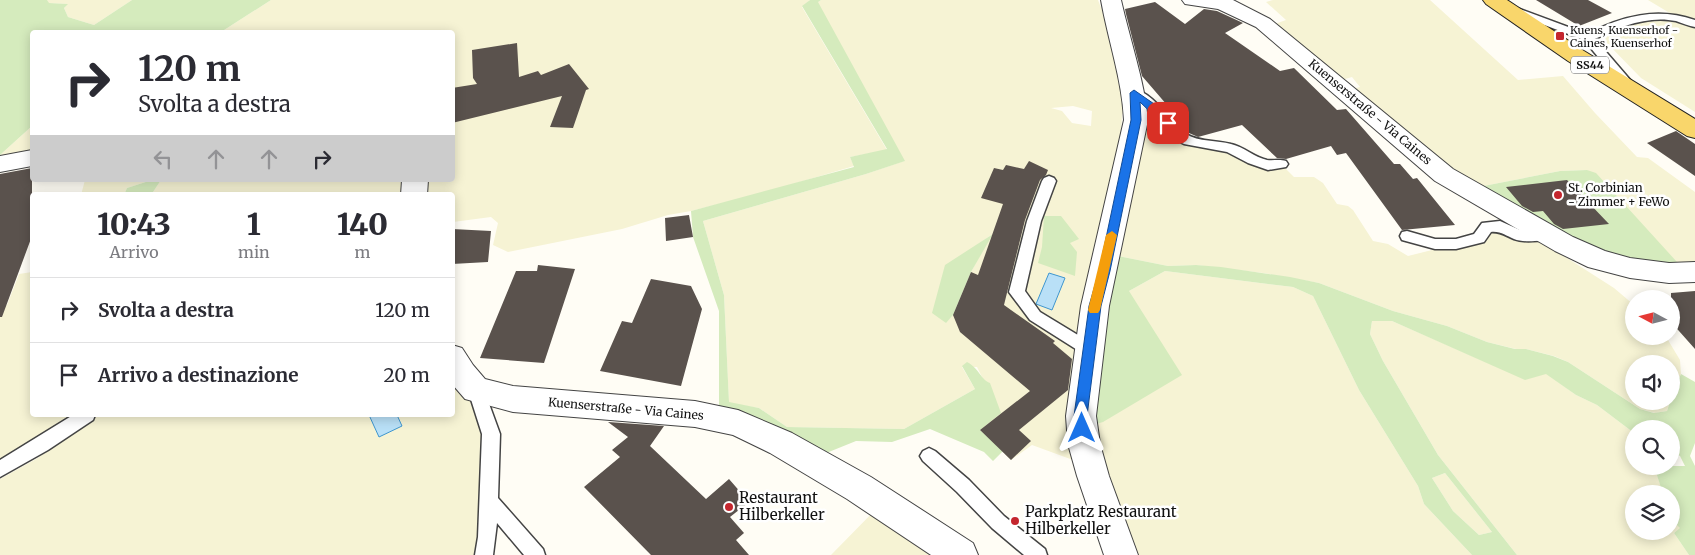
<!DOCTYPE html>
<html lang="it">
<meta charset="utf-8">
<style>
:root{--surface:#fff;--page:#f2f2f3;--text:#2b2b33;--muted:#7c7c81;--line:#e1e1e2}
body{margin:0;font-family:Merriweather,serif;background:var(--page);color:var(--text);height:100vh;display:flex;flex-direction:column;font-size:19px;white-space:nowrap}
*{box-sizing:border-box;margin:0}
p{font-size:16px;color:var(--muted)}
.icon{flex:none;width:28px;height:28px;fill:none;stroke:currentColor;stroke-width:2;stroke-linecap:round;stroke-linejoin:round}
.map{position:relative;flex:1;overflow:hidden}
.drawer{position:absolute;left:30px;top:192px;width:425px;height:225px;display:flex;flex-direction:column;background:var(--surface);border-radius:5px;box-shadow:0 2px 12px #0003}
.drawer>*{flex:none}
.guide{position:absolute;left:30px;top:30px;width:425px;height:152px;border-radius:5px;box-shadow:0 2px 12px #0003;background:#fff;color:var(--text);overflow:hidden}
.needle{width:32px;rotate:277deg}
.tools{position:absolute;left:1625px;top:290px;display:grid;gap:10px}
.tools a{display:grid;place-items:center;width:55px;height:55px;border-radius:50%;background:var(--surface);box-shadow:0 2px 12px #0003;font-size:25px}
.pin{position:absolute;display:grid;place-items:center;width:42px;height:42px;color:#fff;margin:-21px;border-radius:10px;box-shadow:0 2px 8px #0006}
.me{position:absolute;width:55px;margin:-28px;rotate:0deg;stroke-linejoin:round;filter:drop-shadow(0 0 4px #0008)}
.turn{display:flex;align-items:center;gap:18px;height:105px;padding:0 25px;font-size:22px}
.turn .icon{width:65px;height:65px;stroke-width:2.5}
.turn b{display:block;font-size:35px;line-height:42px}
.lanes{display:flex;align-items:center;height:48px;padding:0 25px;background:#0003;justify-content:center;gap:25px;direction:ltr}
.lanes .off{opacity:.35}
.eta{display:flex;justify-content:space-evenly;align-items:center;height:85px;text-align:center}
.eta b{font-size:30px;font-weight:800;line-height:35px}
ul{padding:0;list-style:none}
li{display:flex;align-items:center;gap:15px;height:65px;padding:0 25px;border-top:1px solid var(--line)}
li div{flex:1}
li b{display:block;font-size:19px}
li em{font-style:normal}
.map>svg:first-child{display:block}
.farmland{fill:#f6f3d4;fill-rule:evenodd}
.green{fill:#d5ebbd;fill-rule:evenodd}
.water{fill:#b9e0f7;stroke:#3f96cf}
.building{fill:#5a524d}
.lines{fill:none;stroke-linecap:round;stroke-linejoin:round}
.lane-casing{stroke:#444;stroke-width:3}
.street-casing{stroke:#444;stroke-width:2}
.primary-casing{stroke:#222;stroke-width:2}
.lane{fill:#fff;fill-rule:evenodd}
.street{fill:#fff;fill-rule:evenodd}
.primary{fill:#f9d66b;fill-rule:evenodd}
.route{fill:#1a73e8;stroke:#114b97}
.slow{fill:#f59e0b}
.poi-dot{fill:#c4262e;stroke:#fff;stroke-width:2}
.labels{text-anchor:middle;stroke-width:5;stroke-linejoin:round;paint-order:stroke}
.far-poi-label{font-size:11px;fill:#111;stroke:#fff;text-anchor:start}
.shield{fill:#fff;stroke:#585858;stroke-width:1}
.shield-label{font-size:11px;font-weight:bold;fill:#111}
.street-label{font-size:12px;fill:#111;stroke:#fff}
.poi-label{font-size:12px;fill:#111;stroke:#fff;text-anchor:start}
.near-poi-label{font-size:15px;fill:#111;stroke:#fff;text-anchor:start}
</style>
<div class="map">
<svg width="1695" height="555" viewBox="0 0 1695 555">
<rect width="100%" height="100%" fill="#fffdf5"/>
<path class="farmland" d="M47 0H132L94 25 68 17 64 8 67 4 48 3Z
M271 0H810L802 7 887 150 850 157 854 166 766 192 691 211 668 215 622 229 508 252 493 245 498 223 491 217 453 222 452 195H151L161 180H452V32H221Z
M821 0H1098L1134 93 1122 115 1121 135 1101 248 1129 291 1165 271 1293 287 1313 296 1359 390 1418 486 1424 504 1472 555H1121L1073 460 1032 445 1011 460 980 430 984 381 977 367H962L975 389 904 429 787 427 759 408 729 403 724 295 703 221 866 174 904 161 817 2ZM1073 106 1092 111 1091 126 1072 123 1062 111 1051 108ZM991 235 971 272 953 315 945 323 979 244Z
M1273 0H1430L1518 80 1563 76 1595 113 1637 157 1648 158 1695 192V272L1687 273 1587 170 1560 171 1468 189 1348 90 1360 87 1352 77 1338 81 1272 25 1286 20 1266 2Z
M1648 0H1695V112L1641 78 1603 39 1616 30 1648 19 1662 21 1673 15Z
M1144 110 1160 131 1215 145 1253 160 1281 164 1294 177H1314L1323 183 1337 204 1348 206 1353 210 1373 241 1388 244 1408 256 1456 244 1487 227 1531 235 1614 288 1634 305V336H1664L1668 340 1680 360 1681 374 1671 398V364H1634V401H1670L1667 411 1655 413 1640 409 1568 362 1554 356 1526 349H1516L1487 342 1447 326 1393 311 1319 283 1263 273 1196 265 1168 266 1118 256Z
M32 126V158L0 164V155Z
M85 180H152L127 188 124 195H81Z
M32 272V415H87L0 469V306L7 305 19 274Z
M1372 321H1392L1525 379 1546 373 1576 395 1597 405 1634 433V466H1654L1662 490 1663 494H1634V531H1671V519L1681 528 1674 533 1689 555H1517L1438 455 1383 361 1370 334Z
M453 357 491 434 484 555H0V479L36 459 92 421 97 415H452Z
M1445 473 1492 532 1479 535 1453 511 1432 478Z
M882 503 961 555H831Z"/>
<path class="green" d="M0 0H47L49 3 68 4 64 8 68 17 94 25 132 0H271L221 32H32V126L0 155Z
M810 0H821L818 2 905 161 866 174 703 221 724 295 729 402 759 408 787 427 904 429 975 389 962 366 967 362C980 369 980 379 990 383L1001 413 980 430 1003 451 993 461 984 452 930 429 892 442 856 441 809 460 719 407V311L693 237 691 211 854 167 850 157 887 149 802 6Z
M1587 170 1596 173 1687 273 1630 268 1468 189 1560 171Z
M152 180H161L151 195H124L127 188Z
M1044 216H1061L1079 239 1070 243 1077 252 1075 276 1038 263 1042 247Z
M993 234 971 272 953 315 946 323 932 313 945 265Z
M1118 256 1168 266 1196 265 1221 267 1290 277 1319 283 1393 311 1447 326 1487 342 1515 349H1526L1553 356 1568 362 1640 409 1654 413 1667 411 1674 389 1681 374 1695 382V443L1690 456 1695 466V555H1689L1674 533 1680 528 1671 519V494H1663L1654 466H1685L1680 456 1671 452V429H1634V433L1597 405 1576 395 1546 374 1525 380 1392 321H1372L1370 334 1383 361 1438 455 1517 555H1472L1424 504 1418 486 1359 390 1313 296 1293 287 1165 271 1129 291 1182 375 1103 422 1082 428ZM1445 473 1492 532 1479 535 1453 511 1432 478Z"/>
<path class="water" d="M1049 273 1065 278 1052 310 1036 304Z
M369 415H397L402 426 379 437Z"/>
<path class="building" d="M1536 0H1588L1612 13 1579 26Z
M1155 2 1185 24 1204 9 1217 11 1243 23 1225 33 1280 71 1294 68 1337 110 1346 109 1394 164H1400L1413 179 1417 178 1455 225 1402 230 1346 153 1337 155 1331 146 1286 159 1277 158 1242 125 1198 137 1187 132 1162 106 1167 105 1142 76 1126 14 1125 9Z
M517 43 519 77 538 71 541 75 569 64 589 89 586 90 573 128 550 127 562 96 452 123V88L477 84 473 78 472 50Z
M1676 131 1695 144V176L1647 143Z
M1029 161 1048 170 1046 175 1040 180 1025 220 1004 305 1055 341 1053 343 1072 359 1068 390 1019 430 1031 441 1011 460 980 430 1030 391 960 332 953 315 971 272 978 275 1003 204 981 198 994 168 1003 170 1006 165 1024 169Z
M32 168V236L2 317H0V174Z
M1567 180 1609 224 1563 229 1554 224 1543 211 1533 212 1522 206 1506 187Z
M689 215 693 237 666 241 665 218Z
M452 229 491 231 488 262 452 264Z
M538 265 575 269 544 363 480 358 516 271H537Z
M651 279 691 286 702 309 681 386 600 371 622 321 632 323Z
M1695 291V349L1671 322V293Z
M608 422 664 426 650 446 706 499 729 479 749 502 730 517 744 533 736 540 749 555H651L584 487 620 457 612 450 628 437Z"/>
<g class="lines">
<g class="lane-casing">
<path id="lane" d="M1517 8 1587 34C1622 16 1657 7 1695 20V27C1689 26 1682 23 1676 21 1648 15 1619 27 1595 39L1632 82 1634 85 1628 89 1624 88 1584 40 1513 13 1511 11Z
M1134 89C1157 95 1168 121 1186 134 1198 142 1218 140 1231 144 1244 147 1254 157 1267 160 1273 161 1279 159 1286 161L1288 164 1286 167 1268 170 1248 163 1227 152 1184 144 1176 140 1150 111 1130 96 1128 93Z
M1049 176 1054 178 1056 181 1041 221 1025 291 1040 312 1096 346 1098 351 1096 356 1090 358 1030 320 1009 292 1027 221 1042 181 1044 178Z
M1500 221 1520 230H1551L1553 234 1551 238C1542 241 1524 243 1514 239 1506 236 1501 231 1491 232L1484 242 1456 249H1435L1402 240 1400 236 1402 232 1407 231 1435 239H1456L1474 234 1482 223Z
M476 383 482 385 484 390 500 434 498 498 543 549 545 555H524L497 523 493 555H475L478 537 482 434 468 390 470 385Z
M73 415H95L93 420 48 450 0 477V460Z
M929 448 935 451 969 480 1004 516 1045 549 1047 555H1024L992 528 957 492 923 461 920 456 923 451Z"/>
</g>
<g class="street-casing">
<path id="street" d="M1101 0H1121C1130 40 1144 79 1148 120L1109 306 1096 416 1100 444 1109 476 1138 555H1104L1077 476 1068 444 1066 416 1081 306 1124 120C1122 79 1108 40 1101 0Z
M1182 0H1233L1270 19 1453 169 1573 237 1605 251 1630 258 1669 263 1695 262V282L1669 283 1630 278 1588 267 1555 251 1435 181 1256 27 1218 9 1185 4Z
M32 150V166L0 172V156Z
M402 180H428L427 195H401Z
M452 345 462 348 473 365 485 379 513 386 695 401 738 410 792 433 871 477 973 543 978 555H931L847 499 770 453 733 435 695 427 513 412 465 399 452 384Z"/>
</g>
<g class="primary-casing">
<path id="primary" d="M1483 0H1507L1584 51 1695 119V138L1687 136 1568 61 1486 4Z"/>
</g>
<use href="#lane" class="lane"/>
<use href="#street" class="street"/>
<use href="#primary" class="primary"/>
</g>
<path class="route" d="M1134 90 1157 106 1172 123 1168 126 1164 125 1140 102 1141 120 1110 271 1101 306 1087 416 1089 428 1087 432 1082 434 1078 432 1074 416 1089 306 1099 271 1131 120 1130 93Z"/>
<path class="slow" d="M1112 231 1117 235 1100 310 1098 313H1090L1088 310 1106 235Z"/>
<g class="poi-dot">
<rect x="1555" y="31" width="10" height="10" rx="2.5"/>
<circle cx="1558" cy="195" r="5"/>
<circle cx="729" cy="507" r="5"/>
<circle cx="1015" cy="521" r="5"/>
</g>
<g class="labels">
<g class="far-poi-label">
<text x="1570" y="34">Kuens, Kuenserhof -<tspan x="1570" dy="13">Caines, Kuenserhof</tspan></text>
</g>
<rect class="shield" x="1571" y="56.5" width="38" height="17" rx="4"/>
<g class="shield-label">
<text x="1590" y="69">SS44</text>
</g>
<g class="street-label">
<text transform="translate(1370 112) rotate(40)" y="4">Kuenserstraße - Via Caines</text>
<text transform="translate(626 409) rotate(5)" y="4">Kuenserstraße - Via Caines</text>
</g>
<g class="poi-label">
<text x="1568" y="192">St. Corbinian<tspan x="1568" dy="14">- Zimmer + FeWo</tspan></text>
</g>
<g class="near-poi-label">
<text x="739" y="503">Restaurant<tspan x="739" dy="17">Hilberkeller</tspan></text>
<text x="1025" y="517">Parkplatz Restaurant<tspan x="1025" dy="17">Hilberkeller</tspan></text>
</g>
</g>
</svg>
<div class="tools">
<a><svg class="needle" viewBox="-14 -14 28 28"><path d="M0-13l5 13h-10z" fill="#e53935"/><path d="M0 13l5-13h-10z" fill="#7c7c81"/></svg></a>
<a><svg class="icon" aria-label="sound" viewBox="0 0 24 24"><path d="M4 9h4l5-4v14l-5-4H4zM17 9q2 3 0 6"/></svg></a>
<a><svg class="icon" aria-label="search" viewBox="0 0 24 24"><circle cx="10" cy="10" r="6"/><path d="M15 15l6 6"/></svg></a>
<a><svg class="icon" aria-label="layers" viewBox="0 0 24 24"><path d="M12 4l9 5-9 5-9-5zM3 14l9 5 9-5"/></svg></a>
</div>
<div class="pin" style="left:1168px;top:123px;background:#d93025"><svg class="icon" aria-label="arrive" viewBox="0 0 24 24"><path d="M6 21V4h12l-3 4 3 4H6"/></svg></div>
<svg class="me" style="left:1082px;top:428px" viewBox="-20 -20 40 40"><path d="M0-17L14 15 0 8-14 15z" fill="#1a73e8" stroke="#fff" stroke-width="4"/></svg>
<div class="guide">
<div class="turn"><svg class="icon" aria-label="right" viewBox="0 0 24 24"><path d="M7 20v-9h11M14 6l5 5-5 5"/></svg><div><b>120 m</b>Svolta a destra</div></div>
<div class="lanes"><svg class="icon off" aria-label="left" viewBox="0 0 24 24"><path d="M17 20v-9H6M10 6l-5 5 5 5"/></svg><svg class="icon off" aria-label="ahead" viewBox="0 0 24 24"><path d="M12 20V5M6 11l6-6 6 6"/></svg><svg class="icon off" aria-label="ahead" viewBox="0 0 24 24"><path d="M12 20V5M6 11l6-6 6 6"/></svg><svg class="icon" aria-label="right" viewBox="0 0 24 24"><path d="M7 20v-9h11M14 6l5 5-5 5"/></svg></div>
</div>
<section class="drawer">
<div class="eta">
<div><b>10:43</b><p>Arrivo</p></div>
<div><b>1</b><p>min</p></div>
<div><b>140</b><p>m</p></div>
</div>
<ul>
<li><svg class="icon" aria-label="right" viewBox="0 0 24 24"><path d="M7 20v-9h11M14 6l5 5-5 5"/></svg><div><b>Svolta a destra</b></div><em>120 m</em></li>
<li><svg class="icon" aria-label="arrive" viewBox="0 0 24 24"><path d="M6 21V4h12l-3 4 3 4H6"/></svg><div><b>Arrivo a destinazione</b></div><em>20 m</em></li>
</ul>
</section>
</div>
